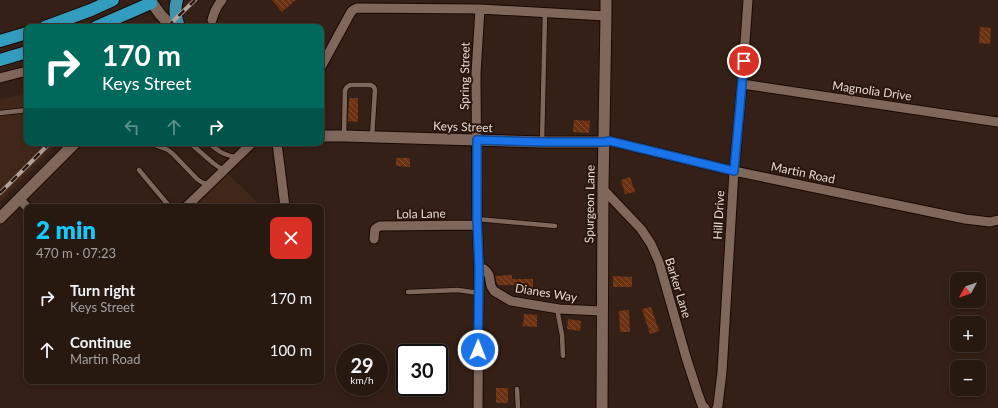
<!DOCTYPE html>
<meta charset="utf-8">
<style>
:root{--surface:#271810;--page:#2f2119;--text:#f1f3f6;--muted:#a4a09f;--line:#433730;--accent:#15cafb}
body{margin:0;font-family:Lato,sans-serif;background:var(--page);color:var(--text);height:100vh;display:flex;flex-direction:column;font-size:15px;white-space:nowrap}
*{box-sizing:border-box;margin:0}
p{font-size:13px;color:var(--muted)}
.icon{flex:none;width:22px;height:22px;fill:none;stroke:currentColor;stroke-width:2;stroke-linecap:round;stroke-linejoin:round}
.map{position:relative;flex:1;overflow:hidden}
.panel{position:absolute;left:24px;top:204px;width:300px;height:180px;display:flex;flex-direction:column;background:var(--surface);border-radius:8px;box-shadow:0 2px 10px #0003,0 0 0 1px var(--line)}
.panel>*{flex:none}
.guide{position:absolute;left:24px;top:24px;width:300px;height:122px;border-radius:8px;box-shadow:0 2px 10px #0003,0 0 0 1px var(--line);background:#00695c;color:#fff;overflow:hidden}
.needle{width:26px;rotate:230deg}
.fabs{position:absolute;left:950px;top:272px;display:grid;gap:8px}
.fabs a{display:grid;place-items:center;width:36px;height:36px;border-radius:8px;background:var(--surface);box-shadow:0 2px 10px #0003,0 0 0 1px var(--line);font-size:20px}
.speed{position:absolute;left:336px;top:344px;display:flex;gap:8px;font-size:20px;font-weight:700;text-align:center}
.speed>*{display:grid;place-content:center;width:52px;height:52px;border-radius:50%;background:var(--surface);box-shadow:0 2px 10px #0003,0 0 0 1px var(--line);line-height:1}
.speed small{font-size:10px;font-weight:400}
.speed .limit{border:2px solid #111;border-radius:6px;background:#fff;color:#111}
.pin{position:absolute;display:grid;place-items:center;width:34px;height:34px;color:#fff;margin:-17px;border:2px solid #fff;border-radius:50%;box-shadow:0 1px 4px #0007}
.me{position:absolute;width:44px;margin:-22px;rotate:1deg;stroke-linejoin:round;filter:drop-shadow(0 0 3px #0008)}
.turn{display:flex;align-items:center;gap:14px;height:84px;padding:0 12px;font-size:18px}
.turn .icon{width:52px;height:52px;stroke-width:2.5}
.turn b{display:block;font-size:28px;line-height:34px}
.lanes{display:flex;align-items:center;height:38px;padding:0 12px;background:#0003;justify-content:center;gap:20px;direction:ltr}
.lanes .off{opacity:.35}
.round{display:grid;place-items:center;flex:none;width:42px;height:42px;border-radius:8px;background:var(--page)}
.overview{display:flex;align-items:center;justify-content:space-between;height:68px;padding:0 12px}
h1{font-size:24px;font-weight:800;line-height:30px;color:var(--accent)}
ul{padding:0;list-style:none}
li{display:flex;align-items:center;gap:12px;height:52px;padding:0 12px}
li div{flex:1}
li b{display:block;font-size:15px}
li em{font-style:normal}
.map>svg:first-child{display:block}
.built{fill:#40271a}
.building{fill:url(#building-back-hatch)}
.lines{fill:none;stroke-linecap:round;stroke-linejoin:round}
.service-casing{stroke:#1a0903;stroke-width:6}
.minor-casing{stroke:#1a0903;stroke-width:11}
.tertiary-casing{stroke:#1a0903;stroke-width:13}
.trunk-casing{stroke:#1a0903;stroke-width:14}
.motorway-casing{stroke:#1a0903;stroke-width:14}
.service{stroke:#7f675c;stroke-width:4.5}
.minor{stroke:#7f675c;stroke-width:9}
.tertiary{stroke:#7f675c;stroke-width:11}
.trunk{stroke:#4292ab;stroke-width:12}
.motorway{stroke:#339dbf;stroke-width:12}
.rail-casing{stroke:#b3a39c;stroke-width:4}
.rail{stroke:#29160d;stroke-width:2.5;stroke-dasharray:8;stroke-linecap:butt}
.route-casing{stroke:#114b97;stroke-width:10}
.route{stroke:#1a73e8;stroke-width:7}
.labels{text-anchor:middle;stroke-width:4;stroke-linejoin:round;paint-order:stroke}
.street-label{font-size:12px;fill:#e7d9d3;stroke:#29160d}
</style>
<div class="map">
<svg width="998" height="408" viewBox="0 0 998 408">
<defs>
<pattern id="building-back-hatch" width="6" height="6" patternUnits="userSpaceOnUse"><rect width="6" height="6" fill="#6c3111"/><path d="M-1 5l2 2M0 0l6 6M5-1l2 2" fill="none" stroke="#814e33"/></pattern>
</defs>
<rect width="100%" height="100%" fill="#342016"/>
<path class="built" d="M27 94V143H58L0 202V99Z
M226 172 262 207H190Z"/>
<path class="building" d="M272 0H296L282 12Z
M980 27 991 28 990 44 979 43Z
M349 98H358V122L348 121Z
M574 120 590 121 589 133 573 132Z
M396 158H410V167L396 166Z
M630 177 635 192 625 194 621 180Z
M512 275V279H533V293H520V285H498L495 276Z
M613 276 632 277V287H613Z
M651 307 659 331 650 334 642 309Z
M629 310 630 332H620L619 311Z
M524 314 537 315V327L523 326Z
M568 319 581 321 580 331 567 329Z
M496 388H508V403H496Z"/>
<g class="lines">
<g class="service-casing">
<path id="service" d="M0 113 27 110
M344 135 345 90 347 87 350 85H371L374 87 375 90 372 137
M542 142 545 13
M150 143 168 150 173 154 197 179 203 183 209 184
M190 143 213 163 223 170
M209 143C218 151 225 156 237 157
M139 170 170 207
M477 219 555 226
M408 292 458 290 479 293
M559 309 558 314 562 335 563 356
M517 389 518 408"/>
</g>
<g class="minor-casing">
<path id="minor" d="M212 20C214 12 216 7 222 0
M321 67 351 12 353 10 357 8 480 9 606 16
M0 78 27 71
M742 84 998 122
M604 142 610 141 734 171 965 219 990 222 998 220
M277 143 285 207
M603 189 641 229 651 244 659 262 686 357 697 391 702 405 705 408
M19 199 27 207
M186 207 252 143
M374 239 375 229 378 227 380 226 477 225
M479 268 484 269 487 272 489 275 491 286 494 291 511 301 559 309 602 311
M478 408 479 268 477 219 476 73 480 9
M717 408 718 405 722 372 734 171 742 84 748 0"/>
</g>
<g class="tertiary-casing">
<path id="tertiary" d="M150 0 160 14 172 27
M321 136H344L542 142H604
M0 218 75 143
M602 408 603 189 606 16V0"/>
</g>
<g class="trunk-casing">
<path id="trunk" d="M177 0C174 10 176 18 179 27"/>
</g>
<g class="motorway-casing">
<path id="motorway" d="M45 27 91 10 113 0
M96 27 151 3
M0 41 27 33
M0 60 27 52"/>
</g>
<use href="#service" class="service"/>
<use href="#minor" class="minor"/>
<use href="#tertiary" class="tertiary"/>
<use href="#trunk" class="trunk"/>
<use href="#motorway" class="motorway"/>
<g class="rail-casing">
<path id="rail" d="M167 27 195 0
M0 193 50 143"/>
</g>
<use href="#rail" class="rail"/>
</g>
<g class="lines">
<g class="route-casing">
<path id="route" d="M478 350 479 268 477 218V140L542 142H604L610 141 734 171 744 61"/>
</g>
<use href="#route" class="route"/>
</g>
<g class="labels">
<g class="street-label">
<text transform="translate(465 76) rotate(-89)" y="4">Spring Street</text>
<text transform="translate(872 91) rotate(8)" y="4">Magnolia Drive</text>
<text transform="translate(463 127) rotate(2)" y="4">Keys Street</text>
<text transform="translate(803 173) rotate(12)" y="4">Martin Road</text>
<text transform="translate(590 204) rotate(-89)" y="4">Spurgeon Lane</text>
<text transform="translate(421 214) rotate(-1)" y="4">Lola Lane</text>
<text transform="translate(719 215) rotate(-87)" y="4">Hill Drive</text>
<text transform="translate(678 288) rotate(73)" y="4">Barker Lane</text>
<text transform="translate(546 293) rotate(9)" y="4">Dianes Way</text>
</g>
</g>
</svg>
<div class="fabs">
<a><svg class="needle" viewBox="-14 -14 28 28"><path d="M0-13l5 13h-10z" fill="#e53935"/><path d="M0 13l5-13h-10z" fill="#a4a09f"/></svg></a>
<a>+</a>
<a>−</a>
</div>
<div class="speed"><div>29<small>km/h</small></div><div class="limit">30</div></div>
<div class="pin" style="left:744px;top:61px;background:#d93025"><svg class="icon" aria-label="arrive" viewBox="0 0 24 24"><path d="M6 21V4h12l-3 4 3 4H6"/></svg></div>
<svg class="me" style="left:478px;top:350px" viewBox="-20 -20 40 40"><circle r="17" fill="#1a73e8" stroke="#fff" stroke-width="3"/><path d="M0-11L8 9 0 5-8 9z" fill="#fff"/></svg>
<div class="guide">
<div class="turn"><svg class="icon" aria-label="right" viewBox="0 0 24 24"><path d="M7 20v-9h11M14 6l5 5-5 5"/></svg><div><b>170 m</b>Keys Street</div></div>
<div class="lanes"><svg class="icon off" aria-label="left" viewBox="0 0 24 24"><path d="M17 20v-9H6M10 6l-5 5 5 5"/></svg><svg class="icon off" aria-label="ahead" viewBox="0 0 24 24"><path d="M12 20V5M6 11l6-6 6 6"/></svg><svg class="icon" aria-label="right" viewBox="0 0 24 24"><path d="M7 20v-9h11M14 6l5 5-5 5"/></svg></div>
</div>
<section class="panel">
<div class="overview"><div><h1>2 min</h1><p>470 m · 07:23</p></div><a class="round" style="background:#d93025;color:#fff"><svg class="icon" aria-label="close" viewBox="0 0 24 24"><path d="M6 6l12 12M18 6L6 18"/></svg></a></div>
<ul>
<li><svg class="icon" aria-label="right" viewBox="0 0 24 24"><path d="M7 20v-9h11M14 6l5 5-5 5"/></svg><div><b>Turn right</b><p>Keys Street</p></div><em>170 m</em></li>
<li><svg class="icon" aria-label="ahead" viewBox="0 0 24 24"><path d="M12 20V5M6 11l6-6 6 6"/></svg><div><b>Continue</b><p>Martin Road</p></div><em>100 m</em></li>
</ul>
</section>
</div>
